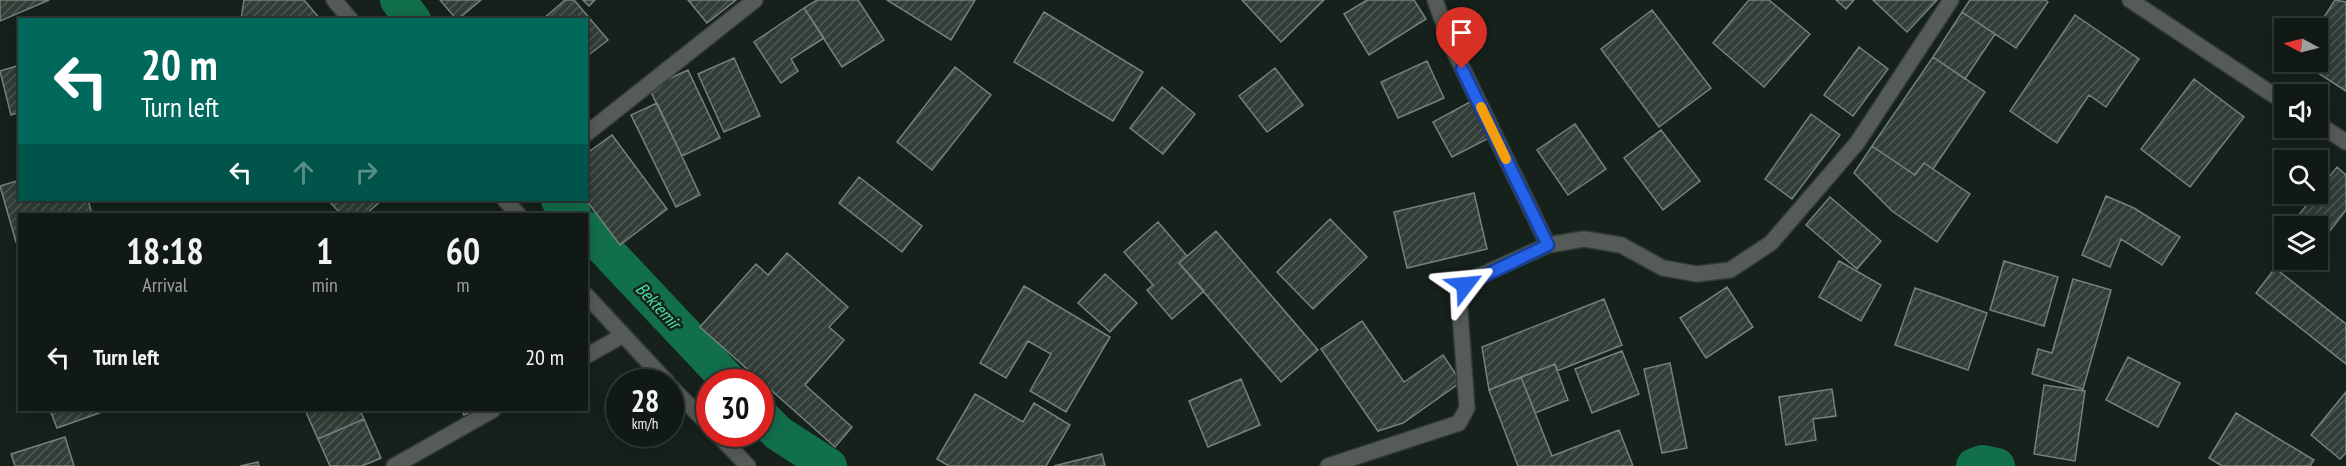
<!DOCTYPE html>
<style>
:root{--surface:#101914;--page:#1e2622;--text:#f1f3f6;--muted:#9ca0a0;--line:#303834}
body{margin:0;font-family:"PT Sans Narrow",sans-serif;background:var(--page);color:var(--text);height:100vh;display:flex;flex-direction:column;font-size:22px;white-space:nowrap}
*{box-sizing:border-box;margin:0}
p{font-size:20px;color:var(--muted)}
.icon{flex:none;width:33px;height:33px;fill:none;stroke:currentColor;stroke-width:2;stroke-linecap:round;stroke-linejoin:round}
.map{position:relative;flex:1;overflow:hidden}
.sheet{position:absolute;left:18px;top:213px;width:570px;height:198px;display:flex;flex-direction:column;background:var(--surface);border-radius:0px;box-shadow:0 3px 15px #0003,0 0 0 2px var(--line)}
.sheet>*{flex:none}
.banner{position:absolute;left:18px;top:18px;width:570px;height:183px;border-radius:0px;box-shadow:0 3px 15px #0003,0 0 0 2px var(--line);background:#00695c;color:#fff;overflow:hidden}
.needle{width:39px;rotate:277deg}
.fabs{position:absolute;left:2274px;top:18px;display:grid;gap:12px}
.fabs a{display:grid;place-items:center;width:54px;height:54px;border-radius:0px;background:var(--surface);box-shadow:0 3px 15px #0003,0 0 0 2px var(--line);font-size:30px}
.speed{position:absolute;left:606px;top:369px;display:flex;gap:12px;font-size:30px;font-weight:700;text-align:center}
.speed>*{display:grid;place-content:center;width:78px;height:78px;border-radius:50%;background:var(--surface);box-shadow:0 3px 15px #0003,0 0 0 2px var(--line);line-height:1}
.speed small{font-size:15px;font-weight:400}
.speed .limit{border:9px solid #d22;background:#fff;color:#111}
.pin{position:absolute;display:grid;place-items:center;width:51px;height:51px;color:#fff;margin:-62px -26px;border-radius:50% 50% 50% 0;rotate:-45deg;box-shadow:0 0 6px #0007}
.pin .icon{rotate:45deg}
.me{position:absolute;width:66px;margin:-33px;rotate:61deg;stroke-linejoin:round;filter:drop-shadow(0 0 4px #0008)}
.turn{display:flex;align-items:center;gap:21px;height:126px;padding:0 24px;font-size:27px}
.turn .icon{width:78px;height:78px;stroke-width:2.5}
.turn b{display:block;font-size:42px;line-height:51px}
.lanes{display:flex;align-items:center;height:57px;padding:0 24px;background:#0003;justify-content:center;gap:30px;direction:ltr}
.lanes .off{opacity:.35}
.eta{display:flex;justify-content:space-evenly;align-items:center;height:102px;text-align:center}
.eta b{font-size:36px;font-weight:700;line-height:42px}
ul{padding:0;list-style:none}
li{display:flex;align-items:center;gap:18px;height:84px;padding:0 24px}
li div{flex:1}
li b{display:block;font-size:22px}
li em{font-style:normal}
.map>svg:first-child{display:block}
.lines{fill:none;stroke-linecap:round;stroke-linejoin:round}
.canal{stroke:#116f4c;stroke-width:36}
.building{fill:url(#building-hatch);stroke:#75827b;stroke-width:1.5}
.minor-casing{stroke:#323c36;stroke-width:18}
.minor{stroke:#565b58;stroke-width:15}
.route-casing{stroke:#184099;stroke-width:15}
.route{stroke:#2563eb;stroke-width:10}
.slow{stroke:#f59e0b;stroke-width:10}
.labels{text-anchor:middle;stroke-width:5;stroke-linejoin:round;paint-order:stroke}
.water-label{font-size:18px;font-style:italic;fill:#46dea1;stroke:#16211b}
</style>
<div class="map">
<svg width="2346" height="466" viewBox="0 0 2346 466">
<defs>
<pattern id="building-hatch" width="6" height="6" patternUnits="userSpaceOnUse" patternTransform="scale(1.5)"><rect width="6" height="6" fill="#313d36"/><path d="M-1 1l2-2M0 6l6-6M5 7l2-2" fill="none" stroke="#4e5953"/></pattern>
</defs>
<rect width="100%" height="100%" fill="#16211b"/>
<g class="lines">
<path class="canal" d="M398 0 413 20
M559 200 573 214
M586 229 730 382
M760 415 778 433 829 466
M1974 466 1982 463 1997 466"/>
</g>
<path class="building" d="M0 0H49L0 21Z
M244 0H304L321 20H241Z
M440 0H481L457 20Z
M565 0H574L608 40 586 57V20H542Z
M583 0H595L589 6Z
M688 0H736L707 23Z
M817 0H858L884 40 842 67 804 8Z
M887 0H975L951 40Z
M1242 0H1324L1281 42Z
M1367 0H1414L1426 19 1369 55 1344 14Z
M1749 0H1769L1810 34 1764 87 1713 43Z
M1836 0H1854L1846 9Z
M1873 0H1937L1907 32Z
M1970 0H2045L2048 2 2016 48 1962 12Z
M2335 0 2346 2V91L2301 62H2318L2317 28Z
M804 8 824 38 791 59 798 71 781 83 754 42Z
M1652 10 1711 88 1659 127 1601 49Z
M1044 12 1143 72 1113 121 1014 62Z
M1962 12 1995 34 1965 79 1933 57Z
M2075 15 2139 59 2106 107 2089 95 2057 143 2010 111Z
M1859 47 1888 69 1853 116 1824 95Z
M1933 57 1985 92 1933 169 1924 163 1915 175 1872 146Z
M734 58 760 116 724 132 698 74Z
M1427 61 1444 98 1398 118 1381 82Z
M20 65V112L11 115 0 71Z
M955 67 991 95 932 170 897 142Z
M1275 68 1303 105 1267 132 1239 96Z
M688 70 720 138 682 156 649 88Z
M2194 79 2244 117 2190 187 2141 149Z
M1162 87 1195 114 1163 154 1130 128Z
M1470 102 1489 138 1452 157 1433 122Z
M657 103 700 195 676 207 631 115Z
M1811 114 1840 135 1792 199 1765 179Z
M1575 124 1606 169 1568 195 1537 150Z
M1661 130 1700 181 1663 210 1624 158Z
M612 135 667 209 620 245 586 200V154Z
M1872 146 1915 175 1924 163 1970 194 1937 242 1892 211 1854 173Z
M2337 167 2346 175V210L2318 246V226H2290Z
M859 177 922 226 902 252 839 203Z
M20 180V200H88L92 214H20V241L16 242 0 186Z
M1474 193 1487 249 1407 268 1394 212Z
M2106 196 2134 208 2180 237 2162 265 2121 239 2110 267 2082 255Z
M1830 197 1881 241 1857 269 1806 225Z
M328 200H382L366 214H341Z
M1330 219 1367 257 1313 309 1277 272Z
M1158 222 1187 256 1179 263 1204 291 1172 319 1147 290 1153 285 1124 252Z
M1216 231 1318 350 1281 382 1179 263Z
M787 253 848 307 829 327 844 340 805 385 852 427 835 447 700 327 756 264 768 275Z
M1839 261 1881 285 1861 321 1819 297Z
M2004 261 2058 277 2044 326 1990 310Z
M2275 268 2346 324V364L2256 293Z
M1105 274 1137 303 1110 332 1078 303Z
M2073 279 2111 290 2083 389 2032 374 2038 349 2052 353Z
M1024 286 1110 337 1066 412 1030 391 1051 354 1028 341 1006 378 980 363Z
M1727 287 1753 327 1706 358 1680 318Z
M1915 288 1987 313 1968 370 1895 345Z
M1604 299 1622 345 1557 371 1555 364 1489 390 1482 347Z
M1362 321 1404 382 1443 355 1461 382 1403 423 1378 431 1321 349Z
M1622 351 1639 394 1592 413 1575 369Z
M2128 357 2180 383 2158 427 2106 400Z
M1670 363 1687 448 1662 453 1644 369Z
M1555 364 1568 400 1535 413 1521 377Z
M1521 377 1552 456 1619 430 1633 466H1518L1489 390Z
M1241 379 1260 425 1208 447 1189 401Z
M2044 385 2085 391 2075 461 2034 454Z
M1832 389 1836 416 1813 419 1816 440 1786 445 1779 397Z
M2346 392V453L2340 459 2311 435Z
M975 394 1023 422 1034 403 1070 425 1046 466H949L937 459Z
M50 410H105V411L57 428Z
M305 410H360L364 419 318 439Z
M461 410H474L464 415Z
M2236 413 2314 460 2310 466H2222L2209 458Z
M364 419 381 458 362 466H330L318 439Z
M65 437 74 466H15L11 454Z
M1102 454 1105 466H1054Z
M258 462 259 466H240Z"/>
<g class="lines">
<g class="minor-casing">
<path id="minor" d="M334 0 351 20
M1435 0 1453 49 1548 245
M2130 0 2284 102
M2318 124 2346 142
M586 134 755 0
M505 200 518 214
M586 295 667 382
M586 356 622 336
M670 386 710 426
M717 434 748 466
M394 466 493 410
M1328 466 1459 423 1467 408 1459 299 1465 285 1477 277 1548 245 1584 239 1621 245 1663 268 1697 274 1730 270 1771 243 1857 143 1951 0"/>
</g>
<use href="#minor" class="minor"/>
</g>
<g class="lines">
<g class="route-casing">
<path id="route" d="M1462 69 1548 245 1465 285"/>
</g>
<use href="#route" class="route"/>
<path class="slow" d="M1481 107 1506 159"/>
</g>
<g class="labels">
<g class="water-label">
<text transform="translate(658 306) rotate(47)" y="6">Bektemir</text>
</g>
</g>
</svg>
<div class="fabs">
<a><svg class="needle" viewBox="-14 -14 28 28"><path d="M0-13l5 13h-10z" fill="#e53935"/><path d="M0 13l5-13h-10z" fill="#9ca0a0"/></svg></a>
<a><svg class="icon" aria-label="sound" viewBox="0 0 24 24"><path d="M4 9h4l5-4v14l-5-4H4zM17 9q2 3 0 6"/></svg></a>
<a><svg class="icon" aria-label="search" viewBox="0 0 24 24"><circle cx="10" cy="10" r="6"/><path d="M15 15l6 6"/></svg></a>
<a><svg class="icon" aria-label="layers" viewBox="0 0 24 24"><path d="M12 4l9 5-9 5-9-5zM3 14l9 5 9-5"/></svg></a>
</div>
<div class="speed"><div>28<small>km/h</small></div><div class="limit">30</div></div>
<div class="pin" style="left:1462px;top:69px;background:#d93025"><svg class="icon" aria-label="arrive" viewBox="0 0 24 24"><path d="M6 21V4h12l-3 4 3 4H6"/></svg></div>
<svg class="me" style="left:1465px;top:285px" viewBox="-20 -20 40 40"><path d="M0-17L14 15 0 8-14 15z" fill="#2563eb" stroke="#fff" stroke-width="4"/></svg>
<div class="banner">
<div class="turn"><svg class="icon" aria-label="left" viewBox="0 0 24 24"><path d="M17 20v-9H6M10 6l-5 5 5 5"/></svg><div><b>20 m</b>Turn left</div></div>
<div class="lanes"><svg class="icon" aria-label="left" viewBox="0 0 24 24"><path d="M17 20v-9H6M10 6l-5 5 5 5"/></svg><svg class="icon off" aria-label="ahead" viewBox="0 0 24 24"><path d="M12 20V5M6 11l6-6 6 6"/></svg><svg class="icon off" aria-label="right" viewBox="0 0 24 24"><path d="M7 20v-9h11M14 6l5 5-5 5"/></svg></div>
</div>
<section class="sheet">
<div class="eta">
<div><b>18:18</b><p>Arrival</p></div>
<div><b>1</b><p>min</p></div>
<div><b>60</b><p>m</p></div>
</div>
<ul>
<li><svg class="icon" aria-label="left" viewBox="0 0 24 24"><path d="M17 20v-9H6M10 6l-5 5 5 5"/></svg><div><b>Turn left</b></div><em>20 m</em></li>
</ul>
</section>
</div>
